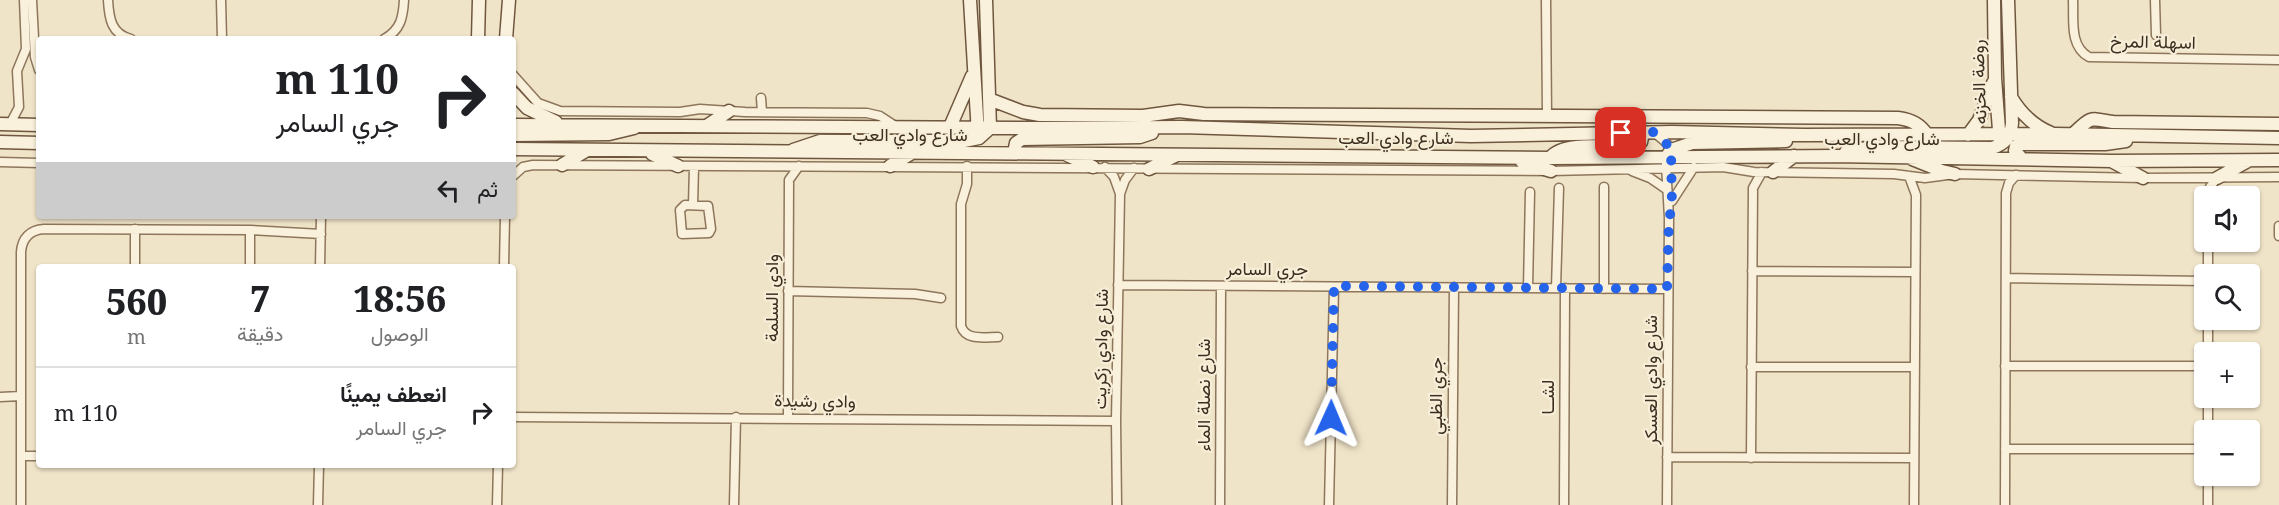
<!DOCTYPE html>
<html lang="ar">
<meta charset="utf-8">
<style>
:root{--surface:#fff;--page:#f6f6f6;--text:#202124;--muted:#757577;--line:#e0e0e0}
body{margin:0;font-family:"Noto Serif",Vazirmatn,serif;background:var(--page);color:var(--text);direction:rtl;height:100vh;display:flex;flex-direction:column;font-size:22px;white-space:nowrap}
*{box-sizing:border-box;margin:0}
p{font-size:20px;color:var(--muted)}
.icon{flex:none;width:33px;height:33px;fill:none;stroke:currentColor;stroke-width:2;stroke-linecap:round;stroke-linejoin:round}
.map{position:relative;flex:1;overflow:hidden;direction:ltr}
.details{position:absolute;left:36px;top:264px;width:480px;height:204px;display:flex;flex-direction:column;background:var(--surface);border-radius:6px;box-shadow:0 2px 4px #0004;direction:rtl}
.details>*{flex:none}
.hud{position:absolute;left:36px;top:36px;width:480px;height:183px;border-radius:6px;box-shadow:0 2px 4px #0004;direction:rtl;background:#fff;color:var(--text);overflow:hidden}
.fabs{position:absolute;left:2194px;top:186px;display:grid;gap:12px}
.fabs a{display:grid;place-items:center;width:66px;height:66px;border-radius:6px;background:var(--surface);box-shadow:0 2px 4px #0004;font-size:30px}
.pin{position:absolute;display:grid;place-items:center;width:51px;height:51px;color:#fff;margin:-26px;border-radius:12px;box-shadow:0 3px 9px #0006}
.me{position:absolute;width:66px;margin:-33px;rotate:1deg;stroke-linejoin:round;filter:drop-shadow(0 0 4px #0008)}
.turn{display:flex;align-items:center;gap:21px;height:126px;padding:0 18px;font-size:27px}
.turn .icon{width:78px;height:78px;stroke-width:2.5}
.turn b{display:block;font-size:42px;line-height:51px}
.then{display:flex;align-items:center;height:57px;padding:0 18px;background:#0003;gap:12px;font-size:22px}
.eta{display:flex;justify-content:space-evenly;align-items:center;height:102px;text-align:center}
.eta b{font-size:36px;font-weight:800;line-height:42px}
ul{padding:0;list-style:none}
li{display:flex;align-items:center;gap:18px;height:90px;padding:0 18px;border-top:2px solid var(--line)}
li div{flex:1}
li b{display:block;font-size:22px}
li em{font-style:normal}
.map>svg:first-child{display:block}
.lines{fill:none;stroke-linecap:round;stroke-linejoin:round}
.street-casing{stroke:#8d765c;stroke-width:11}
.secondary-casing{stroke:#6f573f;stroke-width:15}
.street{stroke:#faf1dc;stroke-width:8}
.secondary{stroke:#faf1dc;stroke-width:12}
.route{stroke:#2563eb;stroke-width:10;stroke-dasharray:0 18}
.labels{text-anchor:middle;stroke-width:4.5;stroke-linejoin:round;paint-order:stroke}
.street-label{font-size:18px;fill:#3d2e20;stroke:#f7eed8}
</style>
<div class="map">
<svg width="2279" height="505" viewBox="0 0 2279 505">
<rect width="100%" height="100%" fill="#f0e4c8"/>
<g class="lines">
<g class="street-casing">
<path id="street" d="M32 0 35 57 39 70
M108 0C109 18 111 34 131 39
M221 0 222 39
M1546 0 1547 116
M2073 0C2074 20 2069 46 2089 57L2279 60
M2155 0 2156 35
M384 39C401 30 403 17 404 0
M513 75 538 103 560 111 680 112 700 109 745 112 867 113 880 116 897 127
M761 98 762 112
M10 124 19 107 17 71 26 49 24 0
M1653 132C1661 138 1671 144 1672 155
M0 162 39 163
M1666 164 1669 218 1667 505
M967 166V184L961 204V326C966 341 984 337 998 337
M1105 167 1114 177 1120 194
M1632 171 1650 178 1666 189
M513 176 523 167 533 165 1551 171 1723 167 1754 172 1894 174 1925 178 1955 174 2143 178 2279 177
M1909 176 1916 195 1914 505
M2208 196 2210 187 2217 178
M1672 201 1694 167
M685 205 708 206 711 229 709 233 682 234 680 210Z
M693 205 694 167
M2279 226V236
M135 267V229
M250 267V230
M320 267 321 216
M504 267 505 216
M1752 271 1915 272
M2208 274V242
M2006 278 2205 281
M1118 285 1667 289
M1528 288 1530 192
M1556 288 1559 188
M1604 289V187
M788 291 915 294 941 298
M2208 320V352
M2005 366H2205
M1751 367H1915
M0 397 21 396
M513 417 1116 421
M788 417 789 180 799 166
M2208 430V398
M2005 449H2205
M21 456H39
M1667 457 1914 458
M1751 458 1753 188 1762 172
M2208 476V505
M21 505V252C22 238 30 230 44 229L250 230 321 234
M318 505 319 465
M497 505 498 465
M734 505 736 417
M1117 505 1116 421 1120 194 1125 180 1134 168
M1220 505 1221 286
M1329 505 1334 287
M1452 505 1454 287
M1564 505 1565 288
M2005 505 2006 193 2009 183 2016 175"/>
</g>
<g class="secondary-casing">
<path id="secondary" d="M970 0 978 134
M986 0 990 128
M1994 0 1995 78 2000 143
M478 39 479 0
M506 39 509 0
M513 93 527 108 556 122
M2011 97C2021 114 2034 126 2051 133
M989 99 1023 112 1040 115 1143 116 1179 111 1204 114 1898 118C1912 120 1920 124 1928 136
M0 124 39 125
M513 125 1025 128 1182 127 1471 136 1672 132 1804 135 2055 134 2279 138
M708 125 729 111
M950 127 972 76
M513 135 609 134 634 128
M1968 135 1979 120 1993 83
M2072 135C2092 116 2088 118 2113 122L2279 124
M0 142 39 143
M513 149 1550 158 1835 156 2112 161 2279 160
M793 150 820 141H964L979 138 990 128
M1846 152 1873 147 1992 148C2005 144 2011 137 2012 123L2008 0
M1014 153 1016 143 1022 139 1140 137 1152 133
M652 154 678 166
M1067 155 1093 167
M1550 158C1563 140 1611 148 1633 147L1641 142 1643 133
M1666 158 1671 150 1692 143 1786 141
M1912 159 1942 171 1955 174
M2022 159 2015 151 2016 146 2021 144H2105L2126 141
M1522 162 1551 171
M2113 162 2143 178
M562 165 587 150
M890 166 910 154
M1149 169 1175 156
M1773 172 1794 156
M2217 178 2248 161"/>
</g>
<use href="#street" class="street"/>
<use href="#secondary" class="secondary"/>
</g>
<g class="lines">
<path class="route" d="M1331 418 1334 286 1667 289 1669 218 1672 208 1671 150 1665 142 1653 132 1621 133"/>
</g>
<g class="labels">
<g class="street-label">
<text transform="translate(2153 42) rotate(1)" y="6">اسهلة المرخ</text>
<text transform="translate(1979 82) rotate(-92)" y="6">روضة الخزنه</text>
<text x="910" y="141">شارع وادي العب</text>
<text x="1396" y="144">شارع وادي العب</text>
<text x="1882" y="145">شارع وادي العب</text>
<text x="1267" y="275">جري السامر</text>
<text transform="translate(772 298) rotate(-90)" y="6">وادي السلمة</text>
<text transform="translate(1101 349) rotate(-89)" y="6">شارع وادي زكريت</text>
<text transform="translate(1651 380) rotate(-90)" y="6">شارع وادي العسكر</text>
<text transform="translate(1204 395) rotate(-90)" y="6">شارع نصلة الماء</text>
<text transform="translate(1436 396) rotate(-90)" y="6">جري الظبي</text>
<text transform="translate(1548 397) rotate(-90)" y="6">لشــا</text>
<text transform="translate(815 401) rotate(1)" y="6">وادي رشيدة</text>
</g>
</g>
</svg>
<div class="fabs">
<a><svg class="icon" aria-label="sound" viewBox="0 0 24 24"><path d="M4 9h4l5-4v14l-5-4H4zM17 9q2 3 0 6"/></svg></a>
<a><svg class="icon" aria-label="search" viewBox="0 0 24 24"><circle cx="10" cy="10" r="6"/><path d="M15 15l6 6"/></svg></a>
<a>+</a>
<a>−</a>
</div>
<div class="pin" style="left:1621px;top:133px;background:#d93025"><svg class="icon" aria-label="arrive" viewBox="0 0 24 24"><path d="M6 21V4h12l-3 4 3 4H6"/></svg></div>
<svg class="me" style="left:1331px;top:418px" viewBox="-20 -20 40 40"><path d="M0-17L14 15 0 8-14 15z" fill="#2563eb" stroke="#fff" stroke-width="4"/></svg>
<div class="hud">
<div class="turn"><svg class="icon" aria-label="right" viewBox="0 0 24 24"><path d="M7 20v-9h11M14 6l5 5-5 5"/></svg><div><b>110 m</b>جري السامر</div></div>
<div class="then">ثم<svg class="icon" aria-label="left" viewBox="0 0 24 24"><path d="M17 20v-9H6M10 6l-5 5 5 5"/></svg></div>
</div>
<section class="details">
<div class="eta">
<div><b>18:56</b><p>الوصول</p></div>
<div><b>7</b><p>دقيقة</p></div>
<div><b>560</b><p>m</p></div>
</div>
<ul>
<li><svg class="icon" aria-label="right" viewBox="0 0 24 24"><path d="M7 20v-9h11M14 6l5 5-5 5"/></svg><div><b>انعطف يمينًا</b><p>جري السامر</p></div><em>110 m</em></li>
</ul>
</section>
</div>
